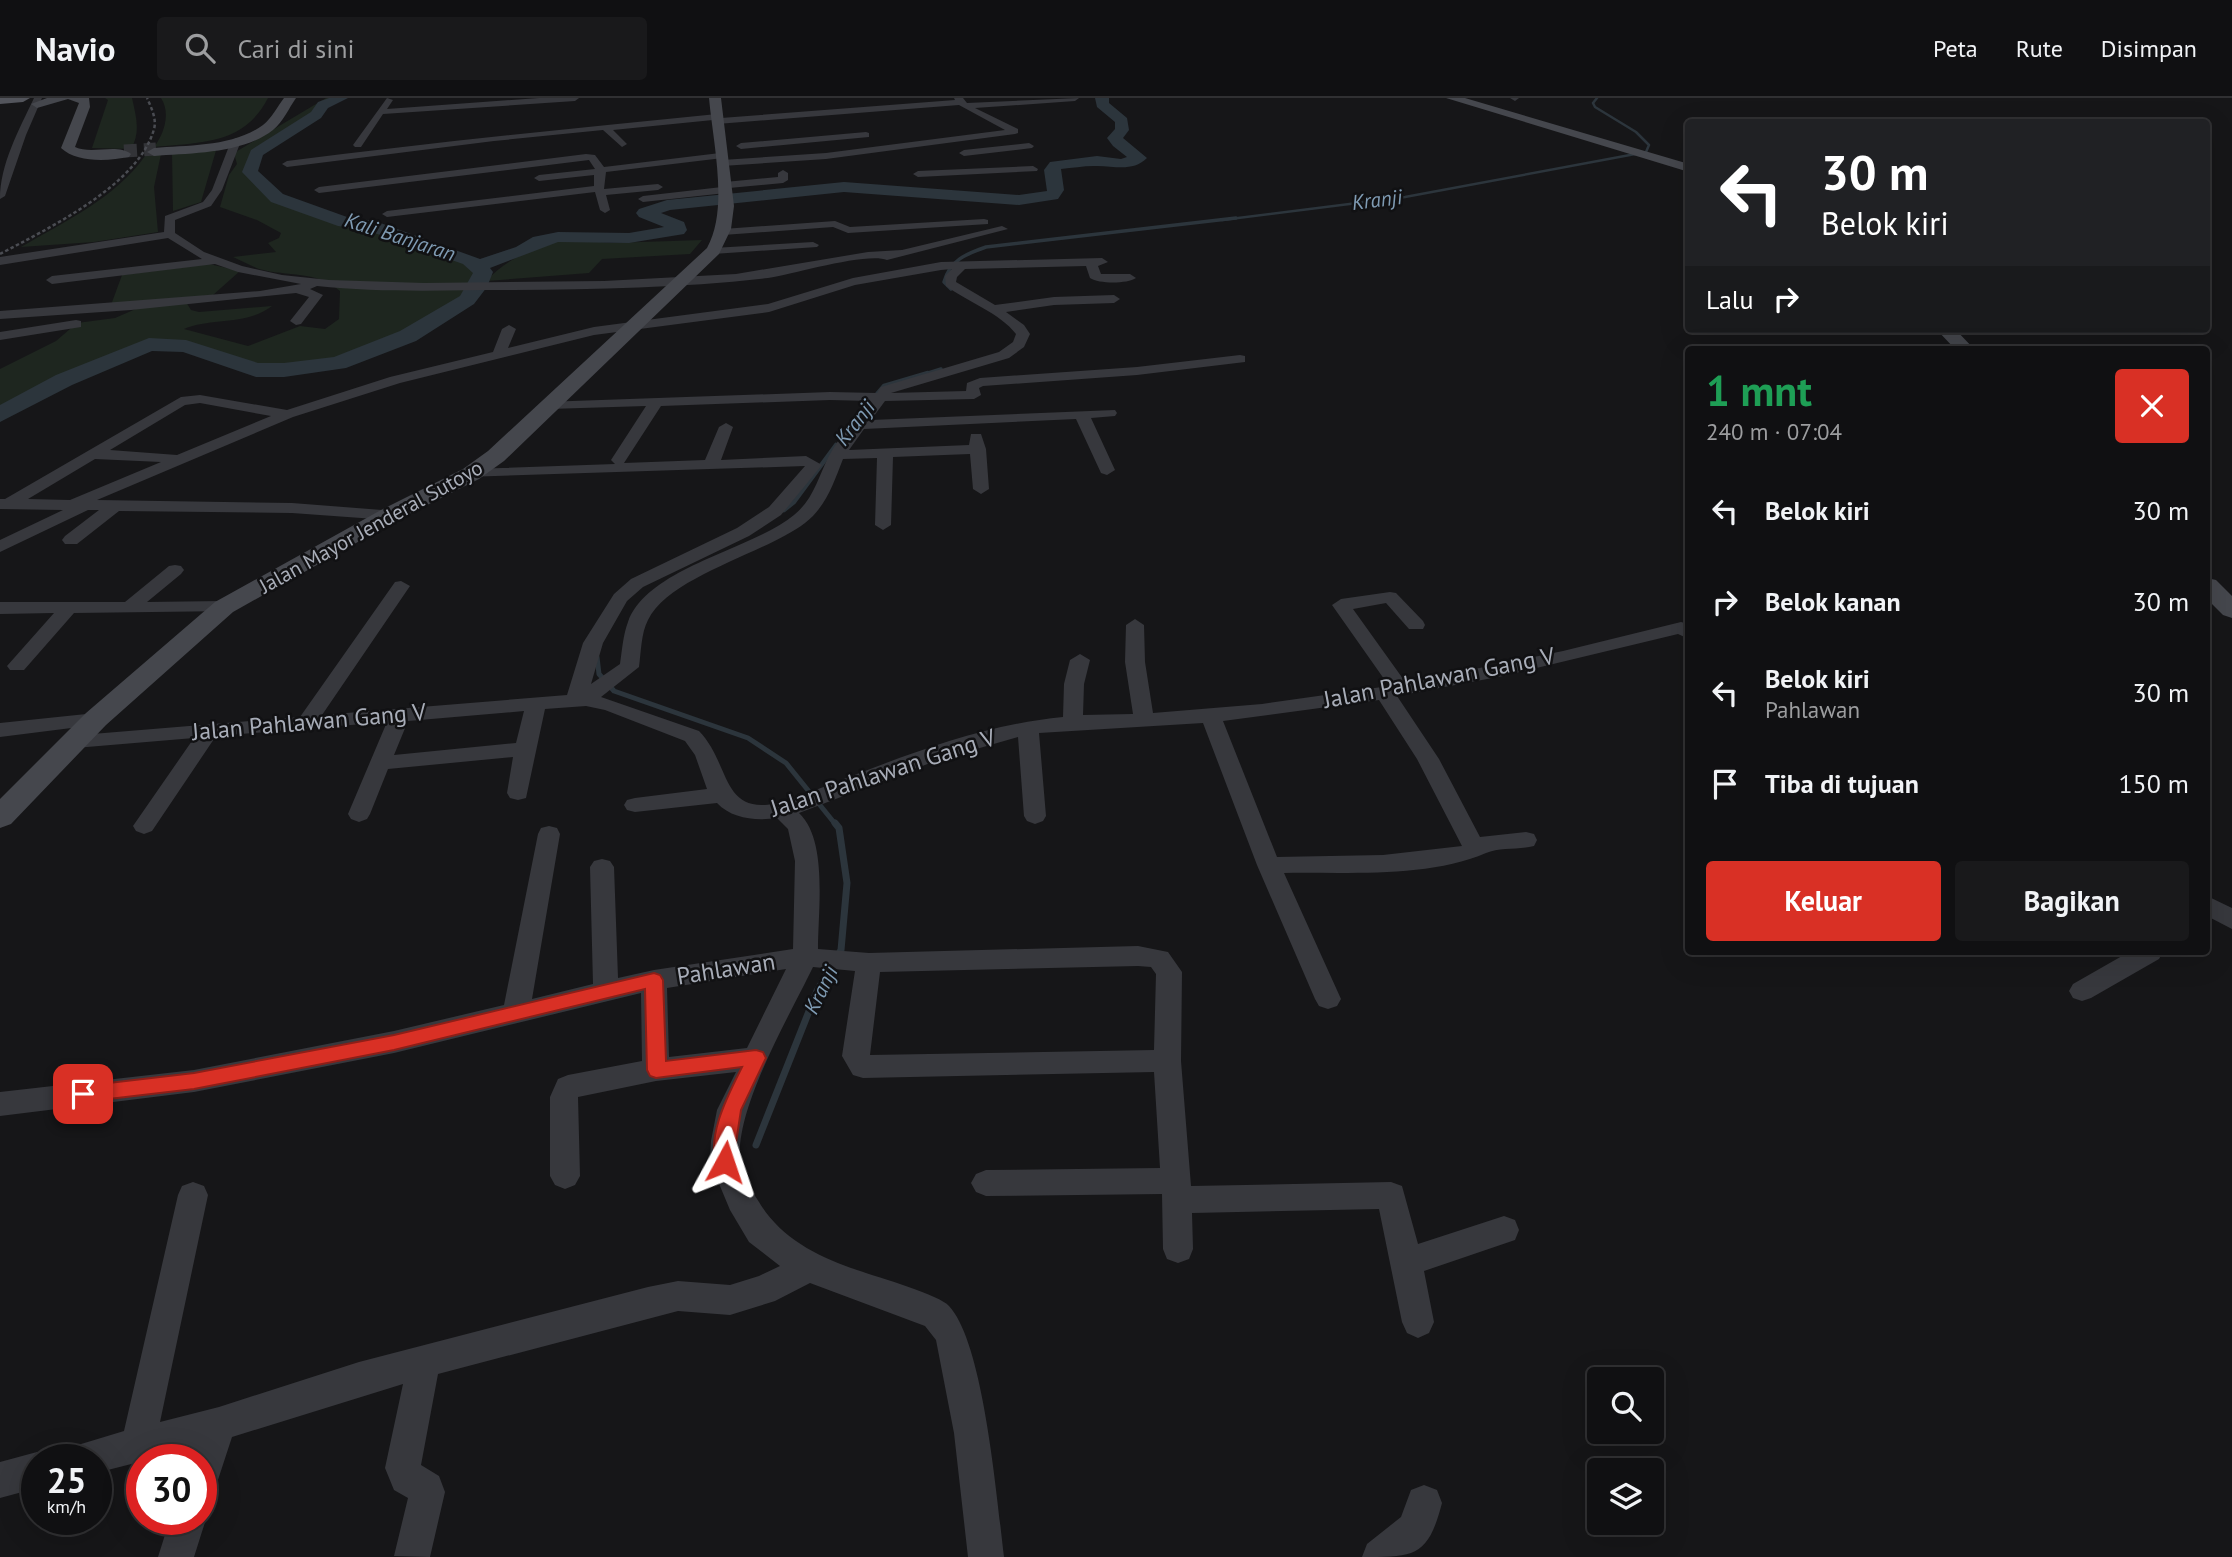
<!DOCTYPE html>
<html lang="id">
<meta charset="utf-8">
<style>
:root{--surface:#101012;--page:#19191b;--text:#f1f3f6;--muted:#9c9d9f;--line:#303032;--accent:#d93025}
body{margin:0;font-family:"PT Sans",sans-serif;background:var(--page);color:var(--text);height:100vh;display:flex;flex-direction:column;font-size:26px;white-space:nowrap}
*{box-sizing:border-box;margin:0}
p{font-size:23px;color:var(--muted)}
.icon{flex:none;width:38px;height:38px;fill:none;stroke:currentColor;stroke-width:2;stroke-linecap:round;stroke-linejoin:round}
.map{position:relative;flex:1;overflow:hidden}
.details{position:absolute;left:1685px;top:248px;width:525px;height:609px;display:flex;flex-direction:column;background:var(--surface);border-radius:7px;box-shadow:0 7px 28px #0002,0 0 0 2px var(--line)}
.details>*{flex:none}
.hud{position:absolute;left:1685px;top:21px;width:525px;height:214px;border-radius:7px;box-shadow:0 7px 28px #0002,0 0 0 2px var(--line);background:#202124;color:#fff;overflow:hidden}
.buttons{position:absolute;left:1587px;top:1269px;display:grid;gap:14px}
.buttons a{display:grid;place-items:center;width:77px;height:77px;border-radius:7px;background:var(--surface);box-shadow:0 7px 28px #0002,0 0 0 2px var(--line);font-size:35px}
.speed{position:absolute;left:21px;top:1346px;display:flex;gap:14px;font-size:35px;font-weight:700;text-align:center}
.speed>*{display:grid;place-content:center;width:91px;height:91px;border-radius:50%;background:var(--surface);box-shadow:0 7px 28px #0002,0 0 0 2px var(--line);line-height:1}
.speed small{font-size:18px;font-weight:400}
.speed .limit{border:10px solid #d22;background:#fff;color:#111}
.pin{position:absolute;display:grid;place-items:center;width:60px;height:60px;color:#fff;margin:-30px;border-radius:14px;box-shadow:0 4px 10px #0006}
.me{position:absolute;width:77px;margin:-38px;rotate:5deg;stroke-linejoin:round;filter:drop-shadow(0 0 5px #0008)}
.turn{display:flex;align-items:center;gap:24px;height:147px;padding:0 21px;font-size:32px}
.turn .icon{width:91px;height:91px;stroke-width:2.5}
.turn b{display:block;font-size:49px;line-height:60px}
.then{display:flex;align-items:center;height:66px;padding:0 21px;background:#0003;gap:14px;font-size:26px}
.round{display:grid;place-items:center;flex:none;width:74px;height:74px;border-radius:7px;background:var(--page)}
.head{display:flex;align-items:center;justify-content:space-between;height:119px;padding:0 21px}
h1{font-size:42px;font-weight:700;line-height:52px;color:#1e9e55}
.cta{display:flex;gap:14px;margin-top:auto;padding:14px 21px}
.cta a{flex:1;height:80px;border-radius:7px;background:var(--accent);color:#fff;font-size:28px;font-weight:700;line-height:80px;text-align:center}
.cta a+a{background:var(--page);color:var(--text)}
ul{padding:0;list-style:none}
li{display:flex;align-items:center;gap:21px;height:91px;padding:0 21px}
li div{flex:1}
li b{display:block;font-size:26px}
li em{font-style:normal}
header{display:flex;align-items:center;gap:42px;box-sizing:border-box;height:98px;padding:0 35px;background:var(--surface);border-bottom:2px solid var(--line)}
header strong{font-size:33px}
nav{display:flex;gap:38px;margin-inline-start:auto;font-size:24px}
.search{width:490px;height:63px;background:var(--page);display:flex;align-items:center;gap:18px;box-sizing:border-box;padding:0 24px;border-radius:7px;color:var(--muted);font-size:26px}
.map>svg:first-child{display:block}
.green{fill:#1e261f}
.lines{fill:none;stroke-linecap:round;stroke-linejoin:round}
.stream-far4{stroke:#2c353c;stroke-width:2.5}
.stream-far3{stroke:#2c353c;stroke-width:3.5}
.stream-far2{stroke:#2c353c;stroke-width:4.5}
.stream-far1{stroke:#2c353c;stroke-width:5}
.stream{stroke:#2c353c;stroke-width:7}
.river{fill:#2c353c;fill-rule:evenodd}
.secondary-tunnel{stroke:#333438;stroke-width:13;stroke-dasharray:13 7;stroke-linecap:butt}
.street{fill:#37383d;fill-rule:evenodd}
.secondary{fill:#45474d;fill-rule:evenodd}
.primary{fill:#53555c;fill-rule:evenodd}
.rail{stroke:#4a4c52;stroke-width:2.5;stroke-dasharray:3.5 2.5;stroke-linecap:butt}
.route{fill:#d93025;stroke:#8d1f18;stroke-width:2}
.labels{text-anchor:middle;stroke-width:5;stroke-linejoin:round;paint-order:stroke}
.far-water-label{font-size:21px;font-style:italic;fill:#7f9bb3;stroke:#111113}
.far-street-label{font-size:21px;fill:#a8adb8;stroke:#111113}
.street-label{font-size:24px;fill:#a8adb8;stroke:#111113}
</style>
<header>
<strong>Navio</strong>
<div class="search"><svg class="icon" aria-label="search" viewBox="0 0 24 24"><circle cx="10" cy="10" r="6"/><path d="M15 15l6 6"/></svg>Cari di sini</div>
<nav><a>Peta</a><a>Rute</a><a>Disimpan</a></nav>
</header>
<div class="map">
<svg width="2232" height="1459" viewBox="0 0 2232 1459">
<rect width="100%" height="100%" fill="#161618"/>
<path class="green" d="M105 0H132C136 18 141 34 131 51L92 50 108 2Z
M161 0H268C244 47 201 44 154 49 164 36 171 15 161 0Z
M326 0H341L323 7 316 17 256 55 250 74 277 100 344 124 369 127 470 162 483 174 477 189 467 202 408 238 338 265 284 272H256L186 248 149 246 64 282 0 317V271L56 243 77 225 115 220 145 207 186 204 191 212 199 214 272 208C246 228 212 219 184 231L248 248 300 228 325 231 339 221 340 193C317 172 287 179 259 171 251 168 242 163 233 159L276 154 268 145 279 140 281 135 257 122 220 109 229 77 237 66 234 55Z
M217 49 201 104 173 113 172 55Z
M161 56 154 89 158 134 94 144 21 149C66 123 115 100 145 58Z
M567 141 611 145 702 142 690 156 602 161 589 175 486 183C508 160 537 147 567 141Z
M209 166 240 173 213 197 111 207 122 177Z"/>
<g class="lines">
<path class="stream-far4" d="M1222 122 1405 99 1646 54 1649 47 1636 34 1595 9 1593 5 1597 0"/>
<path class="stream-far3" d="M951 191 944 184C950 162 966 156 986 149L1236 120
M922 277 941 271"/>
<path class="stream-far2" d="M851 327 884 288 928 275
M784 412 794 404 836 347"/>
<path class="stream-far1" d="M597 559 599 576 614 593 748 640 786 665 836 727"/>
<path class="stream" d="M756 1047 817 893 841 852 847 785 839 730 835 725"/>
<path class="river" d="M329 0H348L328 10 321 20 263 57 258 73 283 96 347 119 375 123 480 161 516 149 533 139 558 134 629 135 664 129 639 119 636 115 639 111 667 102 844 84 1019 97 1047 93 1044 72 1050 64 1097 58 1121 61 1127 59 1113 48 1107 40 1115 31V24L1097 9 1095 0H1109V5L1127 20 1129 32 1123 40 1147 60C1132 75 1113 67 1094 68 1083 68 1072 70 1061 71L1064 92 1058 101 1019 107 844 94 670 112 661 115 684 124 687 132 684 136 629 145 558 144 490 170 493 174 487 189 474 206 416 243 346 270 284 279H256L183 254 152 253 72 287 0 324V307L56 277 149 240 186 242 258 265H284L334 259 400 233 460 198 473 175 463 166 366 132 338 128 271 104 242 74 251 52 311 14 318 4Z"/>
<path class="secondary-tunnel" d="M124 53 156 51"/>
<path class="street" d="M34 0H42L26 37 5 98 0 101C0 66 19 32 34 0Z
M387 0 393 2 387 11 539 0H579L575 3 383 16 361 49H355L353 47Z
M954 0H963L967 5 1079 0 1075 3 975 10 1018 31V35L1015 36 826 61 722 68 717 65 722 62 826 55 1005 32 959 7 717 26 713 22 613 32 627 46 622 49 603 32 494 43 287 69 282 66 287 63C430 45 573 30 717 16L721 20 955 2Z
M1510 0H1519L1515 3Z
M866 34 869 35V39L741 51 736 48 741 45Z
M236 40 241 43 222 92 211 108 175 122V135L204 154 242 168 282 177 329 182 424 185 604 183 736 176 868 154 902 152 1002 128 1008 131 887 162C867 154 794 176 768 180 683 190 598 191 513 192 448 192 381 195 317 188L310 191 323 197 301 226 296 227 290 223 309 199 296 195 131 212 0 221V213L260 193 301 186 238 174 215 166 52 186 46 182 52 178 202 161 168 140 0 167V159L164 134 165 118 203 104 212 92 231 43Z
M1029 45 1034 48 1032 50 964 58 959 55 964 52Z
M720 55 725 58 723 60 606 74 604 91 658 86 663 89 658 92 606 97 610 112 605 115 600 112 595 94 387 119 382 116 387 113 594 88V77L539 83 534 80 539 77 595 71 589 62 319 95 314 92 319 89 586 56 595 57 604 69Z
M1033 68 1038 71 1037 73 918 79 913 76 918 73Z
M783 72 788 75V82L783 85 729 90 731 92 726 95 643 104 638 101 643 98 722 89 720 87 725 84 778 79V75Z
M984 121 988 122V126L848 135 833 129 723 137 717 134 723 131 835 123 850 129Z
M813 144 819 147 817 149 713 156 707 153 713 150Z
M1102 160 1108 164 1098 168 1101 176H1130L1136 180C1127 186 1099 186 1090 180L1086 168 965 171 957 179 956 184 995 207 1054 199 1114 197 1120 201 1114 205 1054 207 1006 214 1024 227 1030 236 1024 249 1009 260 891 295 966 293 967 285 980 280 1137 269 1240 257 1245 258V264L1137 277 983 288 979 290 981 297 974 301 885 303 871 322 1115 312 1117 315 1115 318 1091 320 1115 372 1107 377 1101 375 1076 321 864 331 849 352 969 347 971 336H981L986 351 989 391 981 396 973 391 970 356 893 359 891 427 883 432 875 427 877 360 843 361C834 384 826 409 805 425 764 456 670 478 648 522 641 535 641 555 639 569L601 599 699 633C733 668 719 724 789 702 878 669 968 628 1063 619L1064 586 1070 562 1080 556 1090 562 1084 586 1083 617 1133 616 1125 564 1126 527 1135 521 1144 527 1145 564 1153 615 1262 606 1389 588 1332 507 1341 501 1390 494 1396 495 1423 523 1425 527 1423 531H1409L1386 505 1353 511 1406 585 1563 553 1681 524 1688 526 1689 541 1678 536 1503 578 1397 598 1439 661 1480 739 1526 734 1534 736 1537 742 1534 748C1519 752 1500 749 1486 755 1429 780 1347 774 1284 775L1341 901 1337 908 1328 911 1319 908 1315 901 1257 767 1203 625 1039 635 1046 718 1043 723 1035 726 1027 723 1024 718 1018 639 938 662 799 715C828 742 818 812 818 851L869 855 1138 848 1168 854 1182 874 1181 963 1191 1088 1391 1084 1402 1088 1418 1146 1504 1118 1515 1122 1519 1132 1515 1142 1424 1173 1434 1224 1429 1235 1418 1240 1407 1235 1402 1224 1379 1111 1192 1115 1193 1151 1189 1161 1178 1165 1167 1161 1163 1151 1162 1096 986 1098 976 1094 971 1085 976 1076 986 1072 1160 1070 1154 974 863 980 853 977 842 958 855 873 813 869C789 919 736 1008 740 1061 741 1075 751 1092 759 1104 779 1138 814 1157 851 1170 870 1177 939 1196 949 1208 984 1245 997 1403 1004 1459H968L954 1335 936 1242 925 1228 810 1185 775 1203 730 1217 678 1213 438 1276 421 1367 439 1378 445 1394 430 1459 394 1458 408 1400 394 1392 385 1370 403 1286 232 1339 214 1394 201 1399V1362H190L194 1350 96 1375V1362H63L68 1350 124 1333 178 1097 182 1088 193 1084 204 1088 208 1097 160 1324 219 1309 359 1264 648 1189 678 1183 730 1187 759 1178 780 1168 749 1144 730 1112 710 1064 711 1043 717 1012 736 974 656 983 578 999 580 1078 575 1087 565 1091 555 1087 550 1078V999L558 981 568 977 642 963 641 895 394 955 194 994 0 1018V994L194 972 394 933 504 907 538 736 541 730 549 728 557 730 560 736 532 901 593 886 590 769 594 763 602 761 610 763 614 769 618 880 654 872 793 851 795 763 788 731 777 720C756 723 732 721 717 705L635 714 627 712 624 707 627 702 635 700 707 691 695 657 685 643 605 612 586 608 545 611 526 700 518 702 510 700 507 695 513 659 388 671 370 716 367 721 359 724 351 721 348 716 387 624 216 638 152 733 144 736 136 733 133 728 194 640 75 650 68 648 64 643 68 638 300 619 395 484 401 483 410 488 322 617 567 597 583 545 614 496 631 481 737 430 769 409 805 368 465 379 463 376 471 371 615 366 611 362 646 308 549 311 542 307 544 304 830 294 877 295 881 289 999 254 1013 244 1016 236C1000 215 968 204 946 188L945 178 952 171 941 172 855 187 769 214 594 237 400 285 293 319 97 402 292 405 395 413 397 417 389 422 292 415 119 413 77 446H65L62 442 65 438 99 412H88L0 454V442L63 412 0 411V401H5L181 299 200 297 287 312 390 279 493 254 502 231 509 227 516 231 508 250 594 229 768 206 853 180 941 164ZM830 302 870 303C857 321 839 338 829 358 818 379 814 401 794 417 750 453 648 469 628 524 623 537 622 553 620 566L591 586 603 545 627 503 643 489 749 438 781 417 822 367 806 358 721 362 733 329 726 325 719 329 705 362 624 365 661 308ZM200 305 271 318 177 357 110 352 185 307ZM95 361 161 364 70 402 28 401ZM1379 602 1417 661 1462 748 1383 757 1277 759 1223 623ZM524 613 516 645 394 657 408 623ZM1138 868 1151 869 1156 876 1154 952 870 957 880 874ZM786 871 747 950 669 959 667 890Z
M76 222 81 223V229L0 242V234Z
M175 467 181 468 184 472 181 476 147 504 224 503 231 505 233 509 231 513 74 515 24 572H10L7 568 54 515 0 516V504H125L169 468Z
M96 615 103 616 106 621 103 626 0 639V625Z
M2207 798 2232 810V831L2207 818Z
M2129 854H2163L2159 861 2091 900 2082 903 2073 900 2069 893 2073 886Z
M37 1354 50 1362H37V1390L0 1400V1364Z
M1424 1387 1437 1392 1442 1405C1428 1459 1415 1459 1362 1459L1367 1446 1401 1419 1411 1392Z
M201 1409 206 1421 194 1459H158L170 1421H201Z"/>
<path class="secondary" d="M47 0H89L90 9 75 49C92 57 117 45 131 56L129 59C108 63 77 65 61 50L79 5 68 1 37 10 31 6Z
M284 0H296C289 10 283 24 273 32 242 56 192 55 154 58L147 54 154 50C189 47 233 49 263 27 272 20 277 9 284 0Z
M709 0H721L734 108 731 131 719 156 504 363 479 381 397 422 233 514 106 627 11 726 0 730V701L86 615 215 504 381 412 463 371 488 353 707 150C729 111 713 45 709 0Z
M1446 0H1465L1689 66V74Z
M1936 231H1955L1975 252H1956Z
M2207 480 2216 482 2232 498V520L2223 517 2207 501Z"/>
<path class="primary" d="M0 0H30L23 4 0 6Z"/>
<path class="rail" d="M0 156C47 131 139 87 154 31 157 21 151 9 147 0"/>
</g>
<path class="route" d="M654 875 660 877 663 882 666 963 756 952 763 954 766 960 741 1012 732 1071 725 1073 718 1071C704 1041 729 995 742 969L656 980 650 978 647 972 645 891 394 952 194 991 83 1004 76 1002 73 996 76 990 83 988 194 975 394 937Z"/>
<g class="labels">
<g class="far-water-label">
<text transform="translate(1377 102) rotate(-7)" y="7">Kranji</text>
<text transform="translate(400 139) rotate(18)" y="7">Kali Banjaran</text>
<text transform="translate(855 325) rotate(-52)" y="7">Kranji</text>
<text transform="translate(821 892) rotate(-64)" y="7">Kranji</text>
</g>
<g class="far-street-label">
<text transform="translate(371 429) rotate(-29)" y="7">Jalan Mayor Jenderal Sutoyo</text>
</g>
<g class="street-label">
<text transform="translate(1439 580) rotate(-11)" y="8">Jalan Pahlawan Gang V</text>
<text transform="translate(309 624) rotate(-5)" y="8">Jalan Pahlawan Gang V</text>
<text transform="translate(883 675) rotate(-18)" y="8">Jalan Pahlawan Gang V</text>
<text transform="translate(726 871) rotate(-9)" y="8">Pahlawan</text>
</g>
</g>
</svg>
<div class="buttons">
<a><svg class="icon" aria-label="search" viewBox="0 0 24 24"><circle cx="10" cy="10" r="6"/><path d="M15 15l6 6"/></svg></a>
<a><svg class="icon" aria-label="layers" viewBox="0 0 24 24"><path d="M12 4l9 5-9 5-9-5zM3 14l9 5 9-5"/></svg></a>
</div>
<div class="speed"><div>25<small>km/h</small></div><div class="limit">30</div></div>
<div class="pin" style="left:83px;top:996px;background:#d93025"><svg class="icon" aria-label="arrive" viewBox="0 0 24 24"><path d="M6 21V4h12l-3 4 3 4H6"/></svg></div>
<svg class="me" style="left:725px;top:1064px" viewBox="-20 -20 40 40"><path d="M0-17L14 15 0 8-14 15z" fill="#d93025" stroke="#fff" stroke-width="4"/></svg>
<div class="hud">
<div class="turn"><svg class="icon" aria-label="left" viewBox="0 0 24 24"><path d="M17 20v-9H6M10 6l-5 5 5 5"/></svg><div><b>30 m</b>Belok kiri</div></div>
<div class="then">Lalu<svg class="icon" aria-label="right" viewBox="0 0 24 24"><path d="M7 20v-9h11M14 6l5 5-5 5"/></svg></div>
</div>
<section class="details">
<div class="head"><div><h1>1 mnt</h1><p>240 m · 07:04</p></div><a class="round" style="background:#d93025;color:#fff"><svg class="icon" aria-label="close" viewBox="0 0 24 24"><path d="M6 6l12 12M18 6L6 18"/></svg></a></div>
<ul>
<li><svg class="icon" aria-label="left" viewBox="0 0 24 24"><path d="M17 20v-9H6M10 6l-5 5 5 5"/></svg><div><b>Belok kiri</b></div><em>30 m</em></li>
<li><svg class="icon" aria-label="right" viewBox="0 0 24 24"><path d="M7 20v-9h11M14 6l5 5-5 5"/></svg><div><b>Belok kanan</b></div><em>30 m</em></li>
<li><svg class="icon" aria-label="left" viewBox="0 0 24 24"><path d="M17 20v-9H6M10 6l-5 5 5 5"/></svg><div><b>Belok kiri</b><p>Pahlawan</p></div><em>30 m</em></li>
<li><svg class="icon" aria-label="arrive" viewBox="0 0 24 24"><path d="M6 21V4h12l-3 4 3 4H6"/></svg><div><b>Tiba di tujuan</b></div><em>150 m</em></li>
</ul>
<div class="cta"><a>Keluar</a><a>Bagikan</a></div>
</section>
</div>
